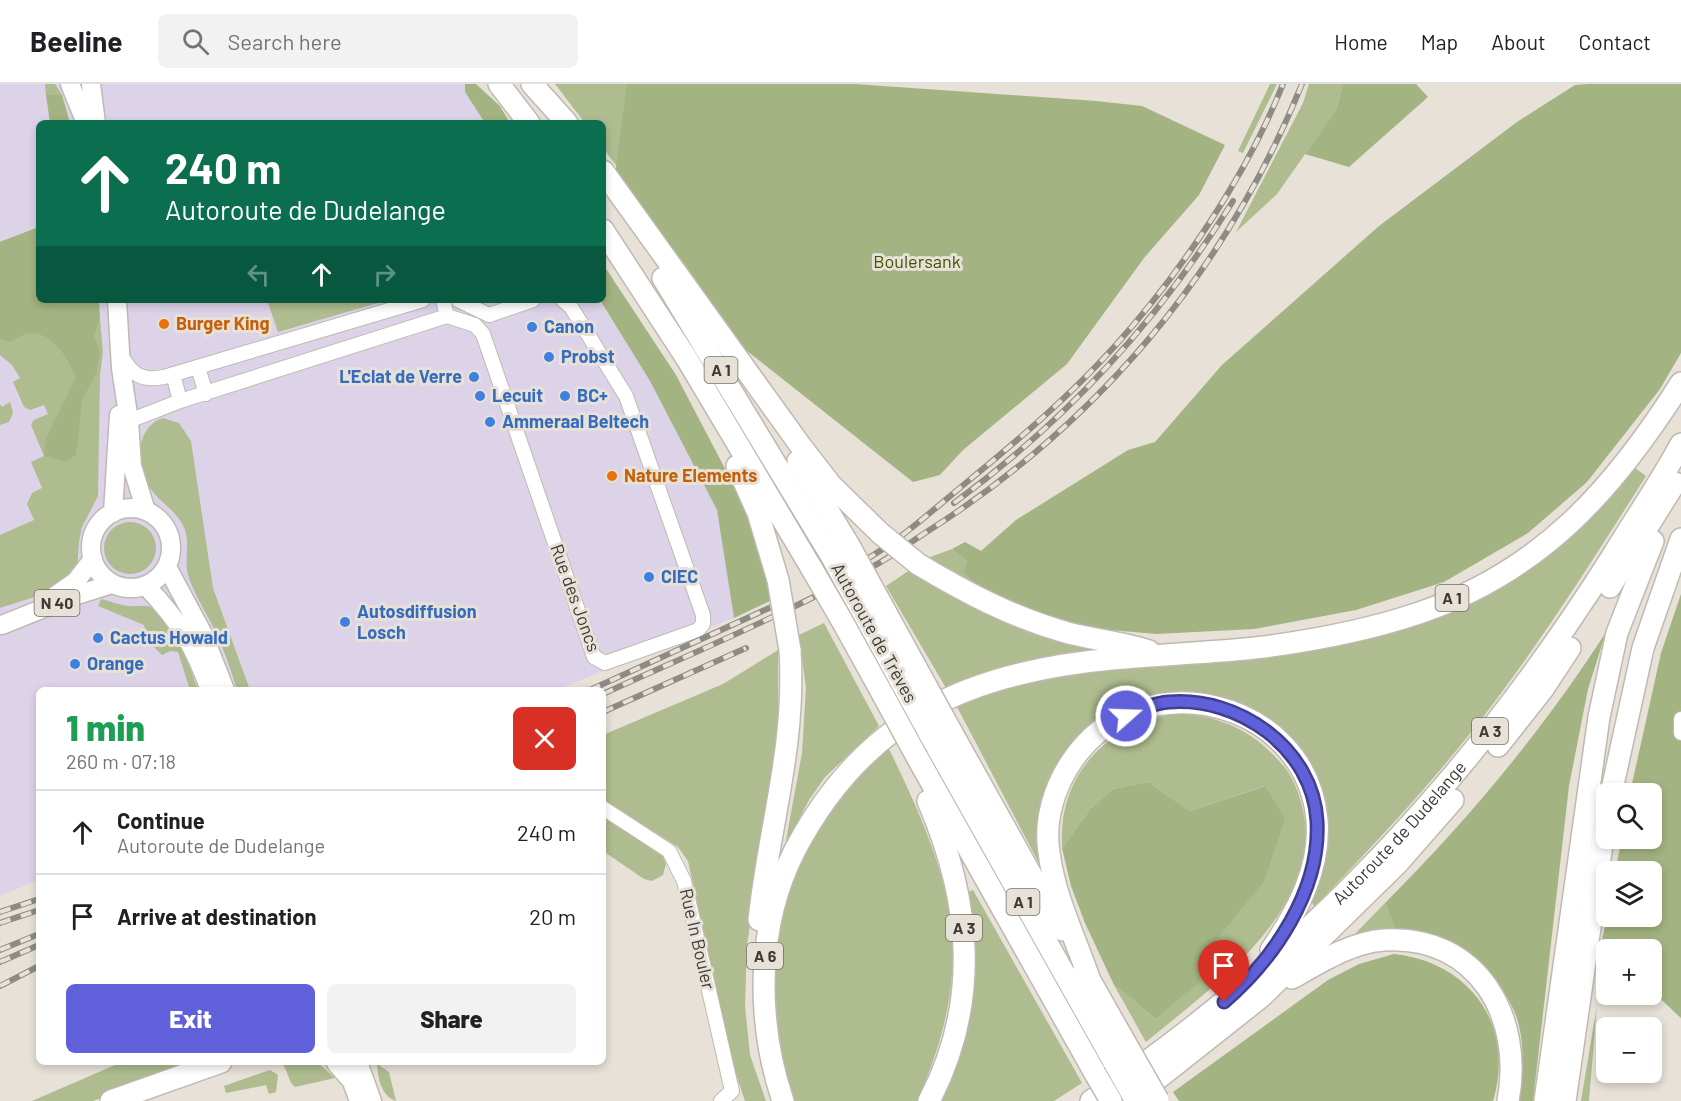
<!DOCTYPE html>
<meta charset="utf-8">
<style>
:root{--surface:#fff;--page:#f2f2f2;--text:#202124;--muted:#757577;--line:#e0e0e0;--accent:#6061da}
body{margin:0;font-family:Barlow,sans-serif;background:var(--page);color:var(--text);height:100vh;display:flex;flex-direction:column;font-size:22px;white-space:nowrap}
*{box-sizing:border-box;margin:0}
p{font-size:20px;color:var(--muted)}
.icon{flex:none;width:33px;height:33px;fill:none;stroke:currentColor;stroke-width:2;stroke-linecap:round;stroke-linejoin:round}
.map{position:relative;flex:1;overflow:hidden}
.side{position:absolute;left:36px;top:603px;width:570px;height:378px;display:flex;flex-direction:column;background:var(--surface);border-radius:9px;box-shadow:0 3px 9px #0003}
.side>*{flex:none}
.banner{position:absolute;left:36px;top:36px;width:570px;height:183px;border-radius:9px;box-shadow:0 3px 9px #0003;background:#0b6e4f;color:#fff;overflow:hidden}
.tools{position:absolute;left:1596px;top:699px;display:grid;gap:12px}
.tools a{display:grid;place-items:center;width:66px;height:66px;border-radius:9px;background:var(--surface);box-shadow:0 3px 9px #0003;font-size:30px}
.pin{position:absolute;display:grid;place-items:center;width:51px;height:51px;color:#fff;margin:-62px -26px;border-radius:50% 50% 50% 0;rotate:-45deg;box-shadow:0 0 6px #0007}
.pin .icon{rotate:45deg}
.me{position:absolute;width:66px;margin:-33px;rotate:70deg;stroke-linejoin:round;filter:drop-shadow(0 0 4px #0008)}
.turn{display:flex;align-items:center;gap:21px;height:126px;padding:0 30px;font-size:27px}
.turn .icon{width:78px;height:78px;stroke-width:2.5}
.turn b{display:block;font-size:42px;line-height:51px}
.lanes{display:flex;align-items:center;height:57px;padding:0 30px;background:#0003;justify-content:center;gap:30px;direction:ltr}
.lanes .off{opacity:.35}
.round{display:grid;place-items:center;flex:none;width:63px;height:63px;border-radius:9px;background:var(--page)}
.overview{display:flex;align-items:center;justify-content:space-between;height:102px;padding:0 30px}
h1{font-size:36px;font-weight:800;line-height:45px;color:#1e9e55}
.cta{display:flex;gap:12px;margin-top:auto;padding:12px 30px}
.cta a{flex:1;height:69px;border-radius:9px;background:var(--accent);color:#fff;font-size:24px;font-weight:800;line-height:69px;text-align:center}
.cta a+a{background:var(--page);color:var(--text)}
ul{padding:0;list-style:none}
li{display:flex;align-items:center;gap:18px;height:84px;padding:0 30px;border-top:2px solid var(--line)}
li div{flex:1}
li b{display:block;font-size:22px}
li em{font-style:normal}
header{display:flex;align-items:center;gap:36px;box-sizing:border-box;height:84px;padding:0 30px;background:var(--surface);border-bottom:2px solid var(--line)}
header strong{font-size:28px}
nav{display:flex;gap:33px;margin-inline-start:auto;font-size:21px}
.search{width:420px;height:54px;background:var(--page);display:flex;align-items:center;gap:15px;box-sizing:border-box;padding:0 21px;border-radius:9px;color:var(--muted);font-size:22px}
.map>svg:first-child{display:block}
.commercial{fill:#ddd3e8}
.green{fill:#aebc8f}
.forest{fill:#a3b381}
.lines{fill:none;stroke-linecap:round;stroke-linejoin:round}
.minor-casing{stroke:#bfb9b1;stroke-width:16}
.major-casing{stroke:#bfb9b1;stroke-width:21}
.highway-casing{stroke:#bfb9b1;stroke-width:24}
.minor{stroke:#fff;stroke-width:14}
.major{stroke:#fff;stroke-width:18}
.highway{stroke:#fff;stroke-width:21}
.rail-casing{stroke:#8e8a84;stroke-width:6}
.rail{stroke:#e7e1d8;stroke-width:4;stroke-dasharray:11;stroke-linecap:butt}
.highway-bridge-casing{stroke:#bfb9b1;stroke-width:24;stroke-linecap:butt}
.highway-bridge{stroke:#fff;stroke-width:21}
.route-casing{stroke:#3e3f8e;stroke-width:15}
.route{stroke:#6061da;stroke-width:10}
.food-dot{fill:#e8710a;stroke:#e7e1d8;stroke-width:2}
.shop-dot{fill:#3f7fe0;stroke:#e7e1d8;stroke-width:2}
.labels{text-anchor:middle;stroke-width:6;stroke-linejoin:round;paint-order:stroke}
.shield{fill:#e7e1d8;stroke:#706d67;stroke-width:1.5}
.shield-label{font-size:16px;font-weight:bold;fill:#3d3b37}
.park-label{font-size:18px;fill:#425300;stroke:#e7e1d8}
.food-label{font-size:18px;font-weight:bold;fill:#c56008;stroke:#e7e1d8;text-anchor:start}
.shop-label{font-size:18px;font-weight:bold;fill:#366cbe;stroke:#e7e1d8;text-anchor:start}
.street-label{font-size:18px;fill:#3d3b37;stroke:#e7e1d8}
</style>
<header>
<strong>Beeline</strong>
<div class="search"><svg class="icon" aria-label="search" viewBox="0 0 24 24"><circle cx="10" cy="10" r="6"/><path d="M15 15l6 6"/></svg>Search here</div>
<nav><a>Home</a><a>Map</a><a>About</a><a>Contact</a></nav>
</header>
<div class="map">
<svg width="1681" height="1017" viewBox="0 0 1681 1017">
<rect width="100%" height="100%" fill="#e7e1d8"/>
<path class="commercial" d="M0 0H465V8L485 39H39V216H600L650 297 717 426 734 534 556 606H39V796L0 812Z"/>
<path class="green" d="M45 0H55L62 11H46Z
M555 0H628L618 84 603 64V39H585Z
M1270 0H1277L1243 69 1238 67Z
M1309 0H1343L1336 26 1277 110 1236 148 1303 19Z
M39 143V216L94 250 100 235 103 268 100 291 98 412 82 443 79 458 77 485 50 508 0 524V451L34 436 27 420 32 409 42 404 31 378 44 372 31 341 34 336 48 330 44 321 30 326 24 323 13 298 20 294 12 281 0 271V158Z
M267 216H388L278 248Z
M10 318 13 329 9 338 0 341V320L2 323Z
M163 334 179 339 191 357 213 504 250 606H237C231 586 224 565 214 545 206 528 194 510 188 491 184 476 190 462 185 446 178 427 161 420 150 404 134 383 136 342 163 334Z
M1635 384 1646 392C1591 479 1536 566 1472 647 1423 709 1369 766 1314 823L1311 816 1320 796 1326 763V732L1257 629 1225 615 1195 609H1165L1121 622 1099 636 1069 666 1042 785 955 619 1041 593 1401 543 1595 428Z
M104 464a26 26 0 1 1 52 0a26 26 0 1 1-52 0Z
M952 465 967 477 985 510 925 475Z
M913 484 1095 563V567L997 584 946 604 886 502Z
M101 515C110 517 119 521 129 522 136 523 145 520 152 524 178 539 188 580 198 606H190L178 568 170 567 162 571 149 558 144 541 98 522Z
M824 539 879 642 825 693 809 716 785 762 802 669 806 604 799 551Z
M778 566V649L747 861 745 922 750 971 766 1017H745L734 984 688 777 678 763 603 715V651L723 600Z
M1177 629C1220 632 1252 646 1280 678 1293 691 1299 709 1303 726 1325 824 1211 904 1146 958L1114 901 1156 935 1218 881 1207 866 1263 797 1264 702 1190 727 1148 698 1113 705 1091 724 1062 764C1058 689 1106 642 1177 629Z
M888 663C953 796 980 875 917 1017H795C762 919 770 809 831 723 847 700 868 682 888 663Z
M603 732 663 772 666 780 663 791 652 797 644 795 603 767Z
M973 806 1082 999 1054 1017H936L945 998 965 809Z
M1385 819 1396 847 1350 855Z
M1597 921 1589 1017H1581Z
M122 978H201L93 1017H32Z
M280 978H317L335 994 295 1003C287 997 289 985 280 978Z
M377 980 389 988 396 1017C381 1012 378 994 377 980Z
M270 986 278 991 276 1008 269 1010 266 1001 226 1009 224 1002Z"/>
<path class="forest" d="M465 0H476L500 22 510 39H485L465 8Z
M627 0H855L1096 17 1142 22 1225 61 1199 111 1144 174 1067 280 963 366 940 391 913 398 742 263 686 182 615 91Z
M1343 0H1416L1428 13 1349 83 1305 70 1336 26Z
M1588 0H1681V269L1660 305 1587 398 1528 449 1444 498 1356 526 1254 545 1156 550 1088 544 1057 536 985 510 964 488 967 477 952 465 965 458 981 467 1016 436 1128 366 1155 358 1222 281 1379 142 1517 38 1575 1Z
M46 11H62L70 39H50Z
M39 143V216H99L100 235 94 252 100 268 96 290 82 316 76 371 66 378 44 372 46 354 76 294C69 275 53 247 28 249 23 250 16 255 11 258L0 255V158Z
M603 180 676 291 754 440 776 514 734 534 717 426 650 297 600 216H603Z
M1681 510V934L1652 907V866L1607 865 1601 860 1607 833 1652 832V788L1615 787 1622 755 1652 754V710L1630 709 1661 569Z
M1606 548 1588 605 1569 702 1533 1017H1517C1523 989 1526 957 1515 929 1496 882 1448 845 1396 847L1385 819C1467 737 1544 645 1606 548Z
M1148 698 1190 727 1265 702 1285 735 1264 797 1208 866 1218 882 1156 935 1114 901 1085 839 1071 802 1062 764 1091 724 1113 705Z
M1394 870C1470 878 1516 942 1493 1017H1179L1173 1008 1328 896 1359 880Z"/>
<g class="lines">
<g class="minor-casing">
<path id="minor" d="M443 216 447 232
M458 216 489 231 533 216
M122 273C133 292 143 297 164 293L423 216
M198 283 206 310
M173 290 180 317
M129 337 180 317 447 232 475 241 483 250 594 573 605 579 698 546 703 540V531L626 312 571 223 563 216
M1681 635V649
M603 724 669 767 684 797 732 1007 721 1017"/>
</g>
<g class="major-casing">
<path id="major" d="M70 0 86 39
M91 0 96 39
M117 216 121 284 129 337 132 382 146 427
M91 464a40 40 0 1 1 80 0a40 40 0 1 1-80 0Z
M113 429 119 331
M167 483 203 550 225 606
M146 502C180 538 193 560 210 606
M56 511 76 497 93 475
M2 541 74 512 112 500
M358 978 372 1017
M345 979 359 1017"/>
</g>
<g class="highway-casing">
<g id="highway">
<path d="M499 0 529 39"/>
<path d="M532 0 567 39"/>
<path d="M603 87 800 361 831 401 880 449"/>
<path d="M603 146 687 275 812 485"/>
<path d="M663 194 832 473"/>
<path d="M798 377 850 463"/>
<path d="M737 382 758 429 778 496"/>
<path d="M918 480C966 509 1014 534 1068 549 1095 556 1122 558 1149 567"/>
<path d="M1610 503 1675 399"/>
<path d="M878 514 918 587"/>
<path d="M860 523 900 596"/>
<path d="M841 535 882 609"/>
<path d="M951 647 1062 846"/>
<path d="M934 658 1114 978"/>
<path d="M1498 662 1543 605 1570 564"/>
<path d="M917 673 1096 991"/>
<path d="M1611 710 1643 564 1681 455"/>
<path d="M928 717C971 817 981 918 929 1017"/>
<path d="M759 836C769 742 796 663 790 566"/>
<path d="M1084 886 1130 967"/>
<path d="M1292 894C1320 878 1352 858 1384 856 1478 850 1524 934 1508 1017"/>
<path d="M1090 897C1076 855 1054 812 1049 768 1044 737 1054 703 1072 677 1140 576 1306 614 1317 736 1321 784 1297 828 1271 866"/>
<path d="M337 978 350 993"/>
<path d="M1137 1011 1261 913 1397 780 1453 716"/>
<path d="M111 1017 221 978"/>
<path d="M783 1017C756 937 756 842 795 766 864 634 969 588 1112 575 1163 570 1214 569 1264 563 1316 556 1369 546 1419 529 1542 487 1614 405 1681 299"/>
<path id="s1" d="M1091 1017C1309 869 1475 691 1615 468 1637 432 1661 397 1681 360"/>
<path d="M1545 1017 1599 633 1617 549 1653 457"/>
<path d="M1565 1017 1606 733"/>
</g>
</g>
<use href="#minor" class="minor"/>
<use href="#major" class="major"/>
<use href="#highway" class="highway"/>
<g class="rail-casing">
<path id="rail" d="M954 419C1068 335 1158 237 1233 117
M846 486C891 465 928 430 967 398 1018 356 1069 313 1114 263 1180 190 1247 91 1283 0
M590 606 778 520
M603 610C693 569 785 530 872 483 891 473 908 460 925 449 1096 341 1226 188 1302 0
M603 628 746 564
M0 828 39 815
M0 839 39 826
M0 866 39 850
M0 878 39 861
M0 902 39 882"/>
</g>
<use href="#rail" class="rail"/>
<g class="highway-bridge-casing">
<path id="highway-bridge" d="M880 449 918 480
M850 463 878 514
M832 473 860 523
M812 485 841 535
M778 496 790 566
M918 587 951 647
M900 596 934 658
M882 609 917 673
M1130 967 1158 1016
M1114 978 1136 1017
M1096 991 1111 1017"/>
</g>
<use href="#highway-bridge" class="highway-bridge"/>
</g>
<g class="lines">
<g class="route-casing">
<path id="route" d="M1126 632C1139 626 1154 619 1169 618 1238 612 1313 664 1317 737 1321 806 1274 875 1224 918"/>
</g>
<use href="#route" class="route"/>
</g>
<g class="food-dot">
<circle cx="164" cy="240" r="6"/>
<circle cx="612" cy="392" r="6"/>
</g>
<g class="shop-dot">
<circle cx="532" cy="243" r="6"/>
<circle cx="549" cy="273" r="6"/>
<circle cx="474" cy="293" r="6"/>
<circle cx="480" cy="312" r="6"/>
<circle cx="565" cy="312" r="6"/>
<circle cx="490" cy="338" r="6"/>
<circle cx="649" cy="493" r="6"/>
<circle cx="345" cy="538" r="6"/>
<circle cx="98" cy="554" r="6"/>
<circle cx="75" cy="580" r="6"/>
</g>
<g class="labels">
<g class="shield">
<rect x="704.5" y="273" width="33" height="26" rx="4.5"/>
<rect x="1435.5" y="501" width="33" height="26" rx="4.5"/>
<rect x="34.5" y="506" width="45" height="26" rx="4.5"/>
<rect x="1472" y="634" width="36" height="26" rx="4.5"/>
<rect x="1006.5" y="805" width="33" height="26" rx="4.5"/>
<rect x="946" y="831" width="36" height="26" rx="4.5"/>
<rect x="747" y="859" width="36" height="26" rx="4.5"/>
</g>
<g class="shield-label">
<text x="721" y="292">A 1</text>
<text x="1452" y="520">A 1</text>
<text x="57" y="525">N 40</text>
<text x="1490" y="653">A 3</text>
<text x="1023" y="824">A 1</text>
<text x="964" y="850">A 3</text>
<text x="765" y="878">A 6</text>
</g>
<g class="park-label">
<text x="917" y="184">Boulersank</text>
</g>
<g class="food-label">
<text x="176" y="246">Burger King</text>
<text x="624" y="398">Nature Elements</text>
</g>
<g class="shop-label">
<text x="544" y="249">Canon</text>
<text x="561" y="279">Probst</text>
<text x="462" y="299" text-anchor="end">L'Eclat de Verre</text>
<text x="492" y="318">Lecuit</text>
<text x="577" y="318">BC+</text>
<text x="502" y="344">Ammeraal Beltech</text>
<text x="661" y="499">CIEC</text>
<text x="357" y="534">Autosdiffusion<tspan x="357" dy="21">Losch</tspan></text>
<text x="110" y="560">Cactus Howald</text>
<text x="87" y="586">Orange</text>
</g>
<g class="street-label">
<text transform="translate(575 514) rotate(70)" y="6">Rue des Joncs</text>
<text transform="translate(874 549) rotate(61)" y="6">Autoroute de Trèves</text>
<text dy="6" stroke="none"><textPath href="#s1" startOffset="410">Autoroute de Dudelange</textPath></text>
<text transform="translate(697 855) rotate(77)" y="6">Rue In Bouler</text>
</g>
</g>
</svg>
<div class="tools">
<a><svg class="icon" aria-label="search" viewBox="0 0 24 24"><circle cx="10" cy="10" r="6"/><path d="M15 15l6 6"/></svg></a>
<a><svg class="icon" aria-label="layers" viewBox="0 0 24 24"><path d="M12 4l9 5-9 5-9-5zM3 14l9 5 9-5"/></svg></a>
<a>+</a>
<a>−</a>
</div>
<div class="pin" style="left:1224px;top:918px;background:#d93025"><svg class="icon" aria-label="arrive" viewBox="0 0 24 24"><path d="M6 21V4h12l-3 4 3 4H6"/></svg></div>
<svg class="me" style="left:1126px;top:632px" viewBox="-20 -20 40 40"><circle r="17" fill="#6061da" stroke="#fff" stroke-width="3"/><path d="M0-11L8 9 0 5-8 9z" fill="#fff"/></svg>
<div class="banner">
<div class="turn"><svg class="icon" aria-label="ahead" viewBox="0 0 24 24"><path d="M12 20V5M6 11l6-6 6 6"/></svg><div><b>240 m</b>Autoroute de Dudelange</div></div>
<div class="lanes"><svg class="icon off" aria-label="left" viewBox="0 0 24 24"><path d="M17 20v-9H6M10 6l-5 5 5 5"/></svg><svg class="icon" aria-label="ahead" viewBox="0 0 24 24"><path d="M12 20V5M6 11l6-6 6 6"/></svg><svg class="icon off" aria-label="right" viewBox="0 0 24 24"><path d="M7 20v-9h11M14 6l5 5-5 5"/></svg></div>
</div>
<section class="side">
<div class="overview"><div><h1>1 min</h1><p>260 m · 07:18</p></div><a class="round" style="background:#d93025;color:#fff"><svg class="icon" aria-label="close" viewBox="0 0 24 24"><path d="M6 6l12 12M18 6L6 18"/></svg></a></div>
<ul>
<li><svg class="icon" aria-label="ahead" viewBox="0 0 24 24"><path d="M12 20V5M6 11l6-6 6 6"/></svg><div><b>Continue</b><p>Autoroute de Dudelange</p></div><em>240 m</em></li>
<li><svg class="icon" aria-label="arrive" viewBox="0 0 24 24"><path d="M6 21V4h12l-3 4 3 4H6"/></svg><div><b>Arrive at destination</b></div><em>20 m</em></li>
</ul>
<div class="cta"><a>Exit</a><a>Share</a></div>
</section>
</div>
